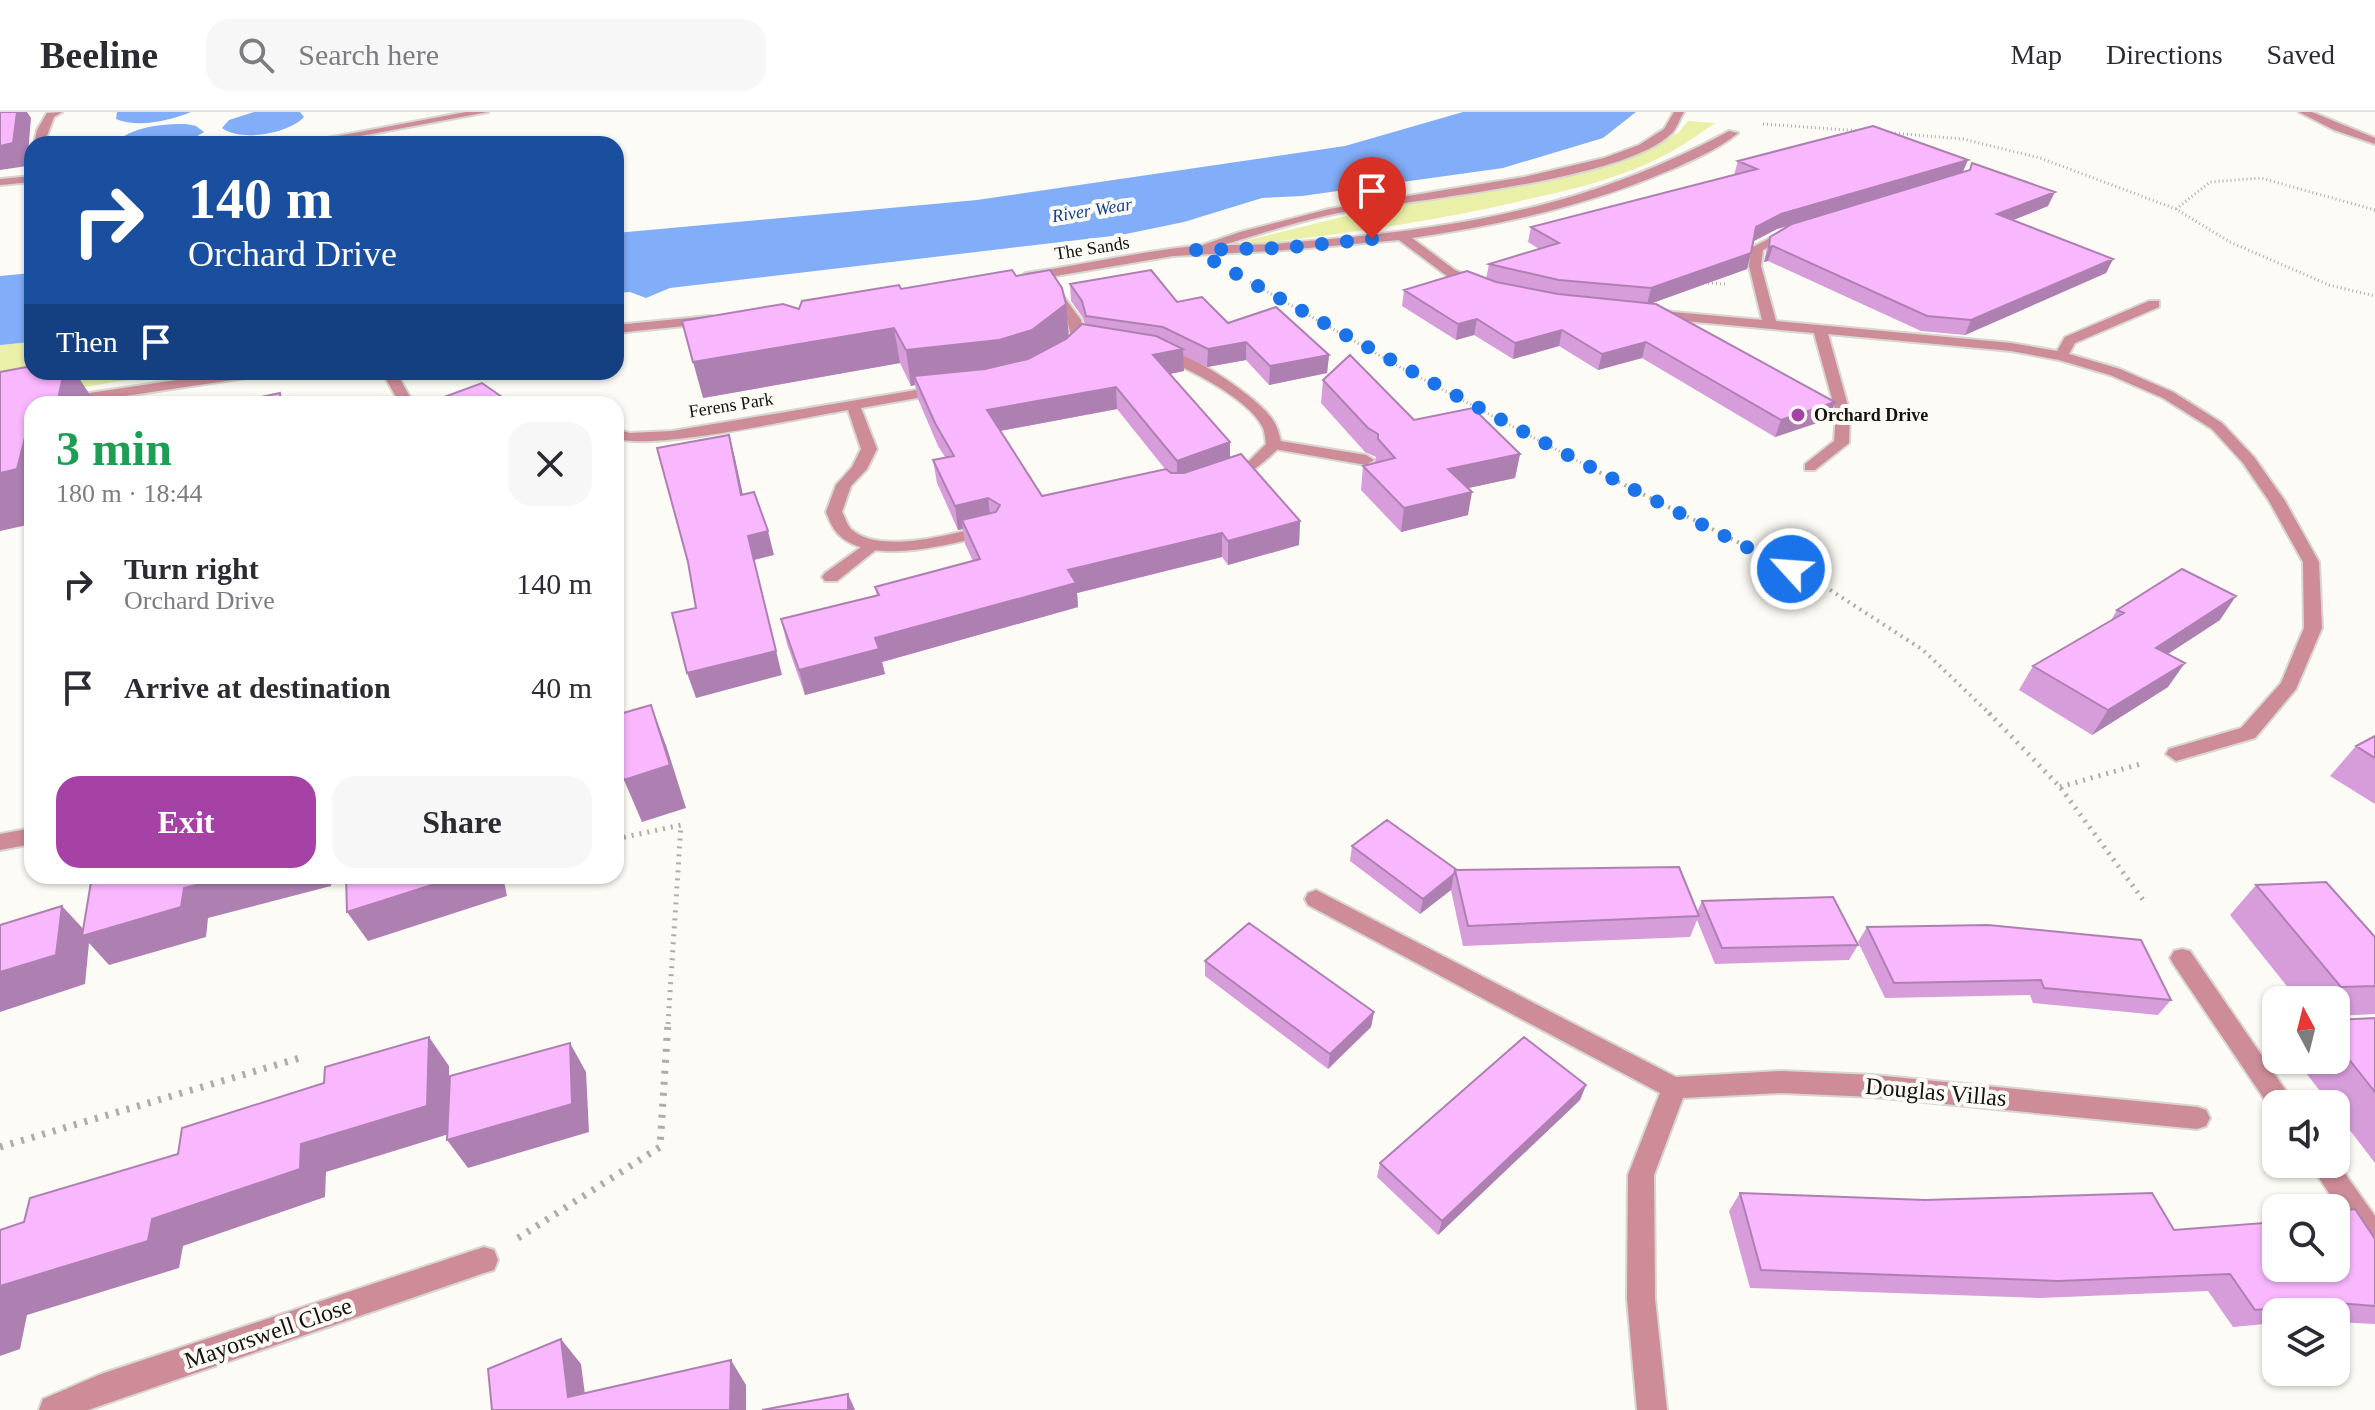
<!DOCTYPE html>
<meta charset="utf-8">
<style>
:root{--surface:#fff;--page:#f7f7f7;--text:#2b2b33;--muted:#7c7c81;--line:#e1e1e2;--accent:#a641a6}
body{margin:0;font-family:Georgia,serif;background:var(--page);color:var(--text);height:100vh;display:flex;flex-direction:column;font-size:30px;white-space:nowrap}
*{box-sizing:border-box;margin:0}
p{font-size:26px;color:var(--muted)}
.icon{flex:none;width:44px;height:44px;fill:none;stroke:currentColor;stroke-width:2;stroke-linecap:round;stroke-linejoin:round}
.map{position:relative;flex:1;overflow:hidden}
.details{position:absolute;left:24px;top:284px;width:600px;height:488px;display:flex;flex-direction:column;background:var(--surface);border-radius:24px;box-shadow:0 2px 6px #0004}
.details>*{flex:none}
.hud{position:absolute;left:24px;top:24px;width:600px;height:244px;border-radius:24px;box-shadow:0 2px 6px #0004;background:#1a4fa0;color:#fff;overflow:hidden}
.needle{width:52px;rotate:353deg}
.tools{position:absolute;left:2262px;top:874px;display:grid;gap:16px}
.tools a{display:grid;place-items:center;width:88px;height:88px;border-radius:16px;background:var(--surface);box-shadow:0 2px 6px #0004;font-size:40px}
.pin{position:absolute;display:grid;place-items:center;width:68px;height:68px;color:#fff;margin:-82px -34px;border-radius:50% 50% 50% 0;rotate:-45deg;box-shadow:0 0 8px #0007}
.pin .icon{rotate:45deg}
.me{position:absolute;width:88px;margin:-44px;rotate:296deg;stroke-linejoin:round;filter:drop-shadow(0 0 6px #0008)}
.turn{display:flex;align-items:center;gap:28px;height:168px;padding:0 32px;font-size:36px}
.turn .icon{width:104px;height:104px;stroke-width:2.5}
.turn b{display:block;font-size:56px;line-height:68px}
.then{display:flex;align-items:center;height:76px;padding:0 32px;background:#0003;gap:16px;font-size:30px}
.round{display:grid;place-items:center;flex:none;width:84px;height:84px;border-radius:24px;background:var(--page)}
.overview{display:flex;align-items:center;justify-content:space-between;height:136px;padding:0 32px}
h1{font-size:48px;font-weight:700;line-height:60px;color:#1e9e55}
.action{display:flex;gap:16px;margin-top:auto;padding:16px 32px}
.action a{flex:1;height:92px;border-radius:24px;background:var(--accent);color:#fff;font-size:32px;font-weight:700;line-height:92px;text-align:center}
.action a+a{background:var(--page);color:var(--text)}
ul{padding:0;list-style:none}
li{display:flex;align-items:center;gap:24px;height:104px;padding:0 32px}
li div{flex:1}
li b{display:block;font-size:30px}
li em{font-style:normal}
header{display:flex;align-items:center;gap:48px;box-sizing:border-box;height:112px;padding:0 40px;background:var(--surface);border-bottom:2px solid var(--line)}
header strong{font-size:38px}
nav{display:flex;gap:44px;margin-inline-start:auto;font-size:28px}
.search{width:560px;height:72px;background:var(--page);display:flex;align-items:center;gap:20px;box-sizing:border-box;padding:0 28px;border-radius:24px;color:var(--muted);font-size:30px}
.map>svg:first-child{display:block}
.green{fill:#ebf0a8}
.water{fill:#82adf8}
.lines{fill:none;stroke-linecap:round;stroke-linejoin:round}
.lane-casing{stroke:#d8d6d0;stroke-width:4}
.street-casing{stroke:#d8d6d0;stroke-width:4}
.path-far3{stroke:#aeada8;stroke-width:3;stroke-dasharray:1 3;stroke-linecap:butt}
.path-far2{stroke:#aeada8;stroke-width:4;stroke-dasharray:2 5;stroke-linecap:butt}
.path-far1{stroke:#aeada8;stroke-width:5;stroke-dasharray:2 6;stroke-linecap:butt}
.path{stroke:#aeada8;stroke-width:7;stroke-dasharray:3 8;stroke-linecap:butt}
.lane{fill:#cd8c97;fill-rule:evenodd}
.street{fill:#cd8c97;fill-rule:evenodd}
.wall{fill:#d69dda;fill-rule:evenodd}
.shaded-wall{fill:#ae80b2}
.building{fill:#f9b7fe;stroke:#ae80b2;stroke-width:2}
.route{stroke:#1a73e8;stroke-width:14;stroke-dasharray:0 25.2}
.poi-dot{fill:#a641a6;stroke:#fdfbf5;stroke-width:3}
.labels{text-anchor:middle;stroke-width:8;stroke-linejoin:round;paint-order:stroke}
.far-water-label{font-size:18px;font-style:italic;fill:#103f94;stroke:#fdfbf5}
.far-street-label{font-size:18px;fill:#131210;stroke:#fdfbf5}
.far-poi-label{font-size:18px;font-weight:bold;fill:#131210;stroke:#fdfbf5;text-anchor:start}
.near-street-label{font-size:24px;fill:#131210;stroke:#fdfbf5}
</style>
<header>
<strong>Beeline</strong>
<div class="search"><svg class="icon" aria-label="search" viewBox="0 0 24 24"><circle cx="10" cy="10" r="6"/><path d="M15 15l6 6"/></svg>Search here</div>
<nav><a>Map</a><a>Directions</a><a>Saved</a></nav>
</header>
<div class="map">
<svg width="2375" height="1298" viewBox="0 0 2375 1298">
<rect width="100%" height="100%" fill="#fdfbf5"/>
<path class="green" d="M1688 9 1715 11C1692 28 1668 43 1642 54 1604 70 1565 79 1525 88 1434 110 1341 122 1248 133L1240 130 1387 94 1557 67 1634 43 1678 21Z
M32 230V260H195L113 270 0 291V233Z"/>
<path class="water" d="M117 0H191C169 9 138 16 116 7Z
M254 0H300L304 5C288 22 241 30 222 16L229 8Z
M1463 0H1636L1603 26 1503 56 1302 84 1262 86 1184 110 1121 123 670 176 646 186 630 180 616 181V121L977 88 1345 34Z
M186 12 196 14 204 20 184 32H115C130 14 164 12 186 12Z
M32 161V230L0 233V164Z"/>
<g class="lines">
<g class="lane-casing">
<path id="lane" d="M62 0 54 5 44 32H34L37 18 47 1Z
M466 0H488L318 32H295Z
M1674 0H1684C1680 6 1677 16 1672 21 1624 70 1403 88 1329 103 1283 113 1239 129 1194 142L1188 138 1240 120 1329 97 1524 65 1604 46 1639 33 1664 17Z
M2299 0H2312L2375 26V32L2334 18Z
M32 64V70L0 73V67Z
M382 260H396L414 292H400Z
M1274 328 1366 343 1374 348 1366 353 1269 336V330Z
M871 428 879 433 877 437 837 469H825L822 465 825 461Z"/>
</g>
<g class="street-casing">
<path id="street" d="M1729 19 1738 21C1719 37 1691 49 1668 59 1586 94 1500 113 1412 126L1455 158 1483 170V176L1479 177 1447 164 1399 128 1274 139 1173 144 1026 169 1020 165 1026 161C1082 153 1138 140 1194 134 1225 132 1255 134 1285 131 1449 118 1583 98 1729 19Z
M1791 115 1795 117V121L1763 138 1761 154 1776 209 2011 231 2057 239 2065 225 2149 189H2159V195L2075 231 2069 242 2120 257 2173 280 2222 311 2254 345 2285 389 2319 450 2322 516 2296 577 2255 626 2176 649 2166 642 2169 637 2241 616 2281 571 2304 516 2303 450 2269 389 2243 351 2212 317 2163 286 2110 263 2059 248 2011 239 1828 222 1850 301 1849 331 1815 358H1805V352L1834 329 1836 301 1814 221 1652 206 1646 202 1652 198 1762 208 1749 154 1751 136Z
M1051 172 1055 173 1081 208 1086 227 1073 243 1061 240 1072 227 1067 208 1045 176Z
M709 204 714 205V211L616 221V213Z
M1153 236C1180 232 1254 283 1270 304 1278 314 1279 322 1282 333L1279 336C1264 350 1244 370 1222 366V360L1249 349 1266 332C1265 326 1265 319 1262 314 1247 285 1183 254 1153 242Z
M231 260H267L260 264 71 292H35L42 288Z
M940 274 945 275V281L861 296 877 337 867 357 851 374 842 400C845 405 847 413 851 417 880 444 955 421 989 413L997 418 995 421C956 431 870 456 838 422 832 416 829 407 826 400L836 373 852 355 861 337 848 298C805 305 648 340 616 326V317L630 321 672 319Z
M32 716V732L0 738V722Z
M1316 778 1676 965 1781 959 1874 963 2197 995 2206 998 2210 1006 2206 1014 2197 1017 1874 985 1781 981 1683 986 1654 1063 1655 1187 1667 1298H1637L1627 1187 1628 1063 1660 981 1308 793 1305 787 1308 781Z
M2182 837 2190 839 2295 992H2276V1001L2273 1000 2174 853 2170 846 2174 839Z
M2336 1049 2375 1104V1140L2365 1136 2310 1052H2336Z
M484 1135 494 1138 498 1148 494 1158 484 1161 88 1298H39L43 1287 101 1262Z"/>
</g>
<path class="path-far3" d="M1763 12 1861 19
M1891 21 1963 27 2040 46 2176 97 2230 130 2329 173 2375 184
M2176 97 2210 70 2261 66 2375 98
M1250 170 1400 255 1591 356
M1708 171 1727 172"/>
<path class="path-far2" d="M1587 354 1821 472 1923 538 1991 603"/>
<path class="path-far1" d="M1989 601 2060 675 2144 789
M2060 675 2144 651
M616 727 681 713 668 912"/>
<path class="path" d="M0 1035 303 945
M518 1126 660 1035 668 910"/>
<use href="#lane" class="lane"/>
<use href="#street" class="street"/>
</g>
<path class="wall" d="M1738 49 1963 60 1969 59 1972 51 2048 94 2013 108 2113 147 2106 161 1965 223 1921 219 1768 149 1764 150 1766 140 1770 125 1790 113 1777 117 1754 129 1747 157 1652 191 1835 290 1829 307 1775 325 1642 246 1598 258 1559 234 1513 247 1474 223 1456 228 1402 194 1404 178 1486 167 1489 152 1539 137 1528 130 1531 115 1734 63Z
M1070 172 1177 190 1228 211 1329 243 1327 261 1269 273 1246 248 1207 255 1183 243 1184 259 1170 262 1230 345 1300 409 1299 433 1228 453 1222 445 1077 481 1078 495 882 550 885 562 805 583 787 532 781 507 877 484 875 475 973 449 965 432 963 417 958 418 937 371 933 348 945 345 938 334 918 287 915 273 911 274 900 251 703 286 799 197 901 177 1069 225 1085 213 1083 206 1071 189ZM1117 297 1165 357 1042 384 1000 319Z
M1323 268 1414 308 1520 342 1515 366 1468 376V403L1401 420 1361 378 1363 354 1375 351 1376 345 1365 340 1321 291Z
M2117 498 2220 508 2168 542V575L2092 623 2019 578 2033 554 2110 510Z
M2375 624V692L2330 664 2356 634Z
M1352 734 1457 758 1697 800 1702 789 1858 833 1849 848 1715 852 1697 808 1690 825 1463 834 1451 778 1420 802 1350 749Z
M2256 773 2375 825V902L2336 904V888H2298L2230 803Z
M1867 815 2171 888 2158 903 2033 891 2030 883 1885 886 1858 830Z
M1205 849 1374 900 1371 915 1328 957 1205 864Z
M2375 906V1051L2336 1000V992H2330L2296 948H2336V908Z
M1586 973 1580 988 1438 1123 1377 1065 1380 1051Z
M1740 1081 2174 1118 2375 1127V1212L2336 1210V1200H2276V1211L2233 1215 2208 1179 2040 1186 1750 1176 1729 1099Z"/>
<path class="shaded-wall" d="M17 0H27L31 6 27 54 0 58V34Z
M1968 48 1962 62 1777 117 1752 130 1756 115 1781 102Z
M2055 80 2048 94 1991 117 1997 102Z
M1773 134 1768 149 1764 150 1769 135Z
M1751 141 1747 157 1647 193 1651 176Z
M2113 147 2106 161 1965 223 1971 208Z
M1066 192 1069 226 1035 252 914 264 915 273 911 274 906 238Z
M1477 207 1474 223 1456 228 1458 212Z
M894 216 900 251 703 286 693 250Z
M1562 218 1559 234 1513 247 1515 231Z
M1246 230V248L1207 255 1208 237Z
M1646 230 1642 246 1598 258 1602 242Z
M1183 237 1184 259 1154 265 1153 243Z
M1329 243 1327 261 1269 273 1270 254Z
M64 260H75L96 292H54Z
M1116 275 1117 297 989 321 987 298Z
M1835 290 1829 307 1775 325 1781 308Z
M32 298V412L0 419V361Z
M729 323 735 346 748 406 741 383Z
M1230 330V353L1177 373V349Z
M1520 342 1515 366 1445 381 1448 357Z
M1472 380 1468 403 1401 420 1404 396Z
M988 386 991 410 962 408 963 417 958 418 955 394Z
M1300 409 1299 433 1228 453V429Z
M768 419 774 443 754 448 782 563 696 586 687 561 748 424Z
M1222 421V445L1077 481 1078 495 882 550 885 562 805 583 799 558 875 526 1068 458Z
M2236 484 2220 508 2140 560 2156 536Z
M2185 551 2168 575 2092 623 2108 598Z
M651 593 667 636 686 696 642 710 624 668Z
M1454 762 1451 778 1420 802 1423 787Z
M231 764H331V774L208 806 206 825 109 853 89 831 85 872 0 900V860L62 794 88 822 184 776Z
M460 764H503L507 784 368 829 347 800Z
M1374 900 1371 915 1328 957 1330 942Z
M429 925 449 954V1022L326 1060 325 1085 183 1134 179 1156 27 1203 20 1237 0 1244V1174L152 1107 301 1032Z
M570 931 586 960 589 1020 468 1056 447 1028Z
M1586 973 1580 988 1438 1123 1442 1109Z
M561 1227 581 1252 587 1298 568 1285Z
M731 1248 746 1273V1298H730Z
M848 1282 855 1298H848Z"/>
<path class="building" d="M0 0H17L13 31 0 34Z
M1873 14 1968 48 1781 102 1756 115 1751 141 1651 176 1559 168 1489 152 1559 131 1531 115 1757 57 1738 49Z
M1972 51 2055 80 1997 102 2113 147 1971 208 1927 204 1773 134 1769 135 1770 125 1792 112 1970 58Z
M1012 158 1016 164 1050 158 1062 176 1066 192 1032 218 999 228 906 238 894 216 693 250 682 209 783 192 799 197 802 189 899 173 901 177Z
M1151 158 1177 190 1202 185 1228 211 1276 195 1329 243 1270 254 1246 230 1208 237 1163 215 1086 204 1082 189 1070 172Z
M1467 159 1496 170 1558 182 1656 192 1835 290 1781 308 1646 230 1602 242 1562 218 1515 231 1477 207 1458 212 1404 178Z
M1082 212 1156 224 1183 237 1153 243 1230 330 1177 349 1116 275 987 298 1042 384 1166 357 1171 361H1184L1241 342 1300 409 1228 429 1222 421 1068 458 1076 471 875 526 879 537 799 558 781 507 879 483 875 475 980 447 962 408 996 400 1000 393 988 386 955 394 933 348 954 344 935 311 914 264 985 257 1028 247 1066 227Z
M1350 243 1414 308 1473 296 1520 342 1448 357 1472 380 1404 396 1363 354 1395 346 1378 327V322L1368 316 1323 268Z
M32 254V260H64L57 291 32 292V298L17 357 0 361V260Z
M482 271 512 292H429L428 291Z
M280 281 281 292H233V291Z
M729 323 741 383 754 380 768 419 748 424 776 539 687 561 672 501 696 496 688 450 657 336Z
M2182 457 2236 484 2156 536 2185 551 2108 598 2033 554 2124 501 2117 498Z
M651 593 670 653 624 668 616 640V603Z
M2375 624V646L2356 634Z
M1387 708 1457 758H1455L1454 762 1423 787 1352 734Z
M1679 755 1699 804 1468 814 1455 758Z
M92 764H231L184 776 181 795 82 824Z
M346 764H460L347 800Z
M2326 770 2375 825V874L2341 875 2256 773Z
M1833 785 1858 833 1722 836 1702 789Z
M62 794 56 843 0 860V813Z
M1249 811 1374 900 1330 942 1205 849Z
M1988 813 2141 828 2171 888 2044 876 2041 868 1894 871 1867 815Z
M2375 906V980L2336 931V908Z
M429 925 427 994 301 1032 300 1057 152 1107 148 1129 0 1174V1118L24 1110 30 1086 178 1042 182 1016 324 971 325 955Z
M1524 925 1586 973 1442 1109 1380 1051Z
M570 931 572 992 447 1028 450 964Z
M1740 1081 1925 1088 2152 1081 2174 1118 2276 1110V1156H2336V1100L2355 1097 2375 1127V1194L2337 1191 2255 1198 2230 1162 2058 1169 1761 1158Z
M561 1227 568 1285 731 1248 730 1298H492L488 1257Z
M848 1282V1298H762Z"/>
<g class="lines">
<path class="route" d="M1372 127 1283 136 1194 138C1390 249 1588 357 1791 457"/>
</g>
<circle class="poi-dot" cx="1798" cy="303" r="8"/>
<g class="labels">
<g class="far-water-label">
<text transform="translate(1092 98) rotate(-9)" y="6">River Wear</text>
</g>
<g class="far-street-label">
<text transform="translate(1092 136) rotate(-9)" y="6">The Sands</text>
<text transform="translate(731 293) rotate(-9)" y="6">Ferens Park</text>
</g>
<g class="far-poi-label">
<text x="1814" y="309">Orchard Drive</text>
</g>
<g class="near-street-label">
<text transform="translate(1936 980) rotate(5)" y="8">Douglas Villas</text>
<text transform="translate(268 1221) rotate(-19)" y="8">Mayorswell Close</text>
</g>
</g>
</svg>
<div class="tools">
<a><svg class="needle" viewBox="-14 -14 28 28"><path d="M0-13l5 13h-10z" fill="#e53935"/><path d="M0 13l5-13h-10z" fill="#7c7c81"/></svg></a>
<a><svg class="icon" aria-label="sound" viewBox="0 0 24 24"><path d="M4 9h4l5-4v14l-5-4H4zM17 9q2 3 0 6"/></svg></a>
<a><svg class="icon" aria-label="search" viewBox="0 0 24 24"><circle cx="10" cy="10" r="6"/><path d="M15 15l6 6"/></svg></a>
<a><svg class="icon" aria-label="layers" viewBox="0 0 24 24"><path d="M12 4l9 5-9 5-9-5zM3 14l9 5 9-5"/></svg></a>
</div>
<div class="pin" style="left:1372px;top:127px;background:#d93025"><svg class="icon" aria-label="arrive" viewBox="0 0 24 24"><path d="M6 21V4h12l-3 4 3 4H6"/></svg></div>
<svg class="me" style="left:1791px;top:457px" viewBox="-20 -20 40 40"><circle r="17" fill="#1a73e8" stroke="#fff" stroke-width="3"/><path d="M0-11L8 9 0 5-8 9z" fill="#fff"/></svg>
<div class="hud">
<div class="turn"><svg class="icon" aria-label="right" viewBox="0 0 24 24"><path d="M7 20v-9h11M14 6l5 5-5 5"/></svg><div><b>140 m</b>Orchard Drive</div></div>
<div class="then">Then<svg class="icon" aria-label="arrive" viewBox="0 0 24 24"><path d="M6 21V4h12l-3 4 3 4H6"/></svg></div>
</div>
<section class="details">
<div class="overview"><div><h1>3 min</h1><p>180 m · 18:44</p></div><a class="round"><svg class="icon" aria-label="close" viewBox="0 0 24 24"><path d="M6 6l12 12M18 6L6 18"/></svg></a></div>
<ul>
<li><svg class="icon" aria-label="right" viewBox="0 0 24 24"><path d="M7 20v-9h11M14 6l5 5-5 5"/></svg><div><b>Turn right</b><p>Orchard Drive</p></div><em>140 m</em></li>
<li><svg class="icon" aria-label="arrive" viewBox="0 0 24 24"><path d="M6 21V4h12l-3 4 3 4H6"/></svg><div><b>Arrive at destination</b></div><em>40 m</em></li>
</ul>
<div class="action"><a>Exit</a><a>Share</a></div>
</section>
</div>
